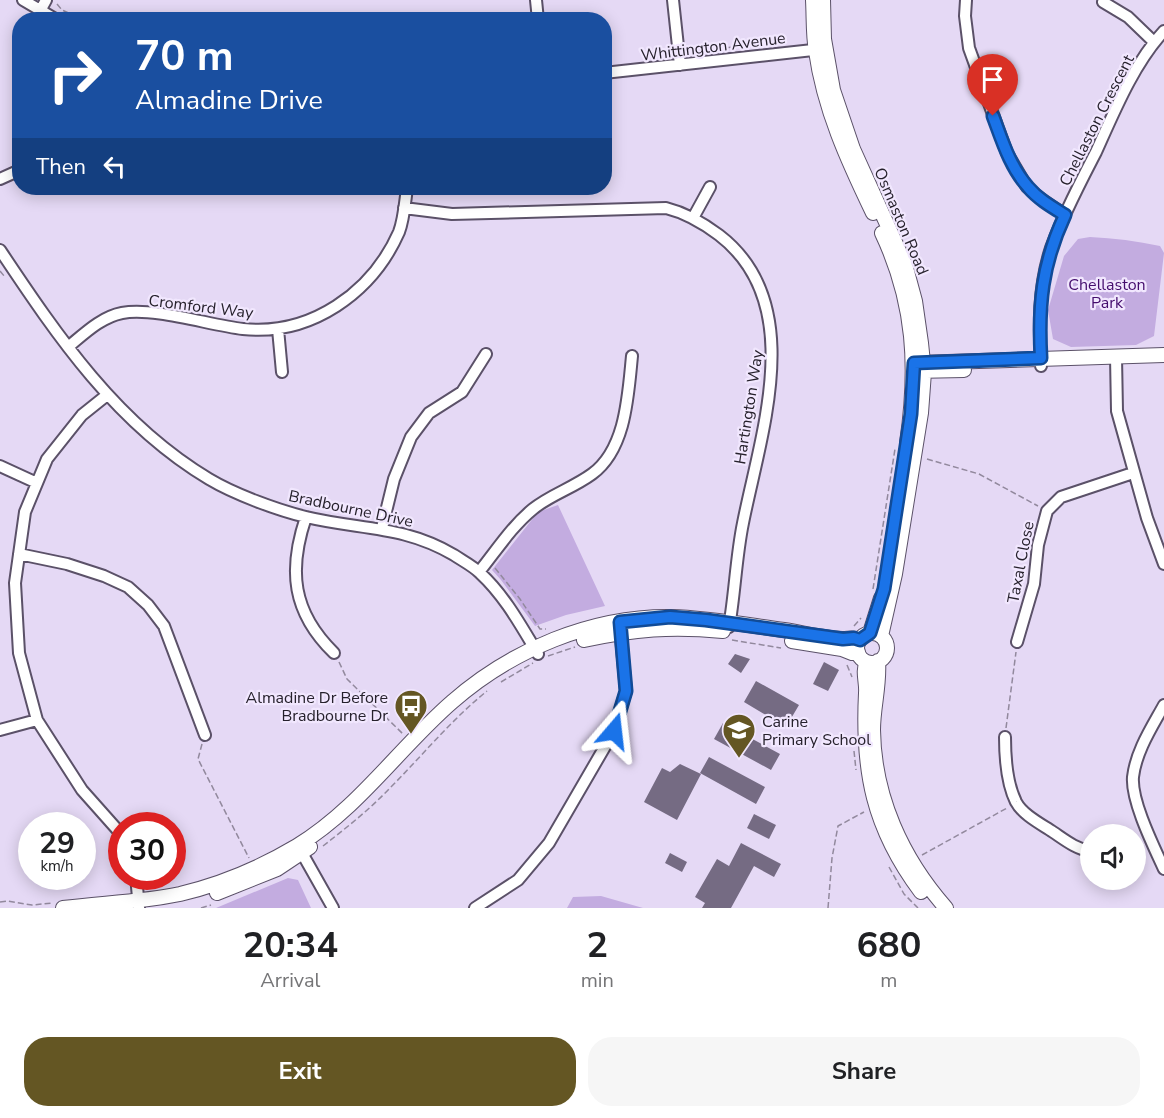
<!DOCTYPE html>
<style>
:root{--surface:#fff;--page:#f6f6f6;--text:#202124;--muted:#757577;--accent:#645623}
body{margin:0;font-family:"Nunito Sans",sans-serif;background:var(--page);color:var(--text);height:100vh;display:flex;flex-direction:column;font-size:22px;white-space:nowrap}
*{box-sizing:border-box;margin:0}
p{font-size:20px;color:var(--muted)}
.icon{flex:none;width:33px;height:33px;fill:none;stroke:currentColor;stroke-width:2;stroke-linecap:round;stroke-linejoin:round}
.map{position:relative;height:908px;overflow:hidden}
.sheet{display:flex;flex-direction:column;background:var(--surface);flex:1}
.sheet>*{flex:none}
.banner{position:absolute;left:12px;top:12px;width:600px;height:183px;border-radius:24px;box-shadow:0 3px 15px #0003;background:#1a4fa0;color:#fff;overflow:hidden}
.controls{position:absolute;left:1080px;top:824px;display:grid;gap:12px}
.controls a{display:grid;place-items:center;width:66px;height:66px;border-radius:50%;background:var(--surface);box-shadow:0 3px 15px #0003;font-size:30px}
.speed{position:absolute;left:18px;top:812px;display:flex;gap:12px;font-size:30px;font-weight:700;text-align:center}
.speed>*{display:grid;place-content:center;width:78px;height:78px;border-radius:50%;background:var(--surface);box-shadow:0 3px 15px #0003;line-height:1}
.speed small{font-size:15px;font-weight:400}
.speed .limit{border:9px solid #d22;background:#fff;color:#111}
.pin{position:absolute;display:grid;place-items:center;width:51px;height:51px;color:#fff;margin:-62px -26px;border-radius:50% 50% 50% 0;rotate:-45deg;box-shadow:0 0 6px #0007}
.pin .icon{rotate:45deg}
.me{position:absolute;width:66px;margin:-33px;rotate:17deg;stroke-linejoin:round;filter:drop-shadow(0 0 4px #0008)}
.turn{display:flex;align-items:center;gap:21px;height:126px;padding:0 24px;font-size:27px}
.turn .icon{width:78px;height:78px;stroke-width:2.5}
.turn b{display:block;font-size:42px;line-height:51px}
.then{display:flex;align-items:center;height:57px;padding:0 24px;background:#0003;gap:12px;font-size:22px}
.eta{display:flex;justify-content:space-evenly;align-items:center;height:102px;text-align:center}
.eta b{font-size:36px;font-weight:700;line-height:42px}
.cta{display:flex;gap:12px;margin-top:auto;padding:12px 24px}
.cta a{flex:1;height:69px;border-radius:24px;background:var(--accent);color:#fff;font-size:24px;font-weight:700;line-height:69px;text-align:center}
.cta a+a{background:var(--page);color:var(--text)}
.map>svg:first-child{display:block}
.green{fill:#c3ace0}
.building{fill:#756b83}
.lines{fill:none;stroke-linecap:round;stroke-linejoin:round}
.minor-casing{stroke:#5b5168;stroke-width:14}
.tertiary-casing{stroke:#5b5168;stroke-width:16}
.path{stroke:#92899d;stroke-width:1.5;stroke-dasharray:6 3;stroke-linecap:butt}
.minor{stroke:#fff;stroke-width:10}
.tertiary{stroke:#fff;stroke-width:14}
.route-casing{stroke:#114b97;stroke-width:15}
.route{stroke:#1a73e8;stroke-width:10}
.labels{text-anchor:middle;stroke-width:4.5;stroke-linejoin:round;paint-order:stroke}
.street-label{font-size:16px;fill:#26212c;stroke:#f1e7fe}
.park-label{font-size:16px;fill:#440c6d;stroke:#f1e7fe}
.poi-label{font-size:16px;fill:#26212c;stroke:#f1e7fe;text-anchor:end}
</style>
<div class="map">
<svg width="1164" height="908" viewBox="0 0 1164 908">
<rect width="100%" height="100%" fill="#e5d9f5"/>
<path class="green" d="M1090 237C1114 238 1137 241 1160 246L1164 253 1154 336 1136 345 1071 347 1053 339 1048 310 1064 256 1078 239Z
M558 505 605 606 566 615 535 626 501 580 492 570 538 512Z
M288 878 298 880 311 908H216Z
M601 896 643 908H567L573 897Z"/>
<path class="building" d="M735 654 750 659 741 673 728 664Z
M824 662 839 670 828 691 813 684Z
M756 681 799 705 786 727 744 702Z
M723 723 780 754 771 770 714 739Z
M709 757 765 787 756 804 700 773Z
M680 764 701 774 677 820 644 802 662 768 670 772Z
M754 814 776 825 769 839 747 828Z
M741 843 781 864 774 877 754 866 731 908H702L705 903 695 897 717 859 729 866Z
M670 853 687 862 682 872 665 863Z"/>
<g class="lines">
<g class="minor-casing">
<path id="minor" d="M23 0 57 20
M536 0 538 20
M673 0 680 65
M966 0 965 16 969 48 1007 153 1027 187 1040 198 1065 215
M1103 2 1128 17 1154 42
M40 11 46 0
M604 73 822 49
M0 179 20 170
M404 208 452 214 666 208C686 213 703 223 719 235 808 303 761 432 743 523 736 557 735 593 729 627
M693 218 710 187
M0 250C58 337 117 424 209 479 234 494 277 510 306 517 360 530 403 525 454 555 463 561 473 566 480 573 505 596 521 626 538 654
M278 329 282 372
M68 347C84 334 101 317 122 313 154 307 209 325 243 329 311 336 372 293 399 232 404 219 405 202 407 188
M1116 357 1117 411 1147 518 1164 564
M1041 366C1039 326 1038 287 1051 248 1063 215 1080 183 1096 152 1114 112 1134 63 1164 31
M107 395 82 415 47 459 25 512 15 583 19 653 37 720 82 790 122 835
M0 466 37 483
M306 517C288 570 292 612 334 653
M382 528 394 479 411 437 429 413 462 392 486 354
M19 554 67 564 104 576 128 587 148 605 164 626 205 735
M479 572C496 551 512 526 533 509 550 495 573 488 592 474 626 449 628 396 632 356
M1017 642 1034 584 1038 545 1047 511 1061 497 1133 473
M1164 705C1152 727 1136 751 1133 777 1131 801 1154 847 1164 869
M0 730 37 720
M1005 737C1005 756 1007 784 1016 802 1023 815 1041 824 1053 832 1065 840 1076 849 1090 851
M298 846 333 908
M136 876 139 908
M475 908 518 880 549 843 614 731 626 691 620 626"/>
</g>
<g class="tertiary-casing">
<path id="tertiary" d="M813 0C814 17 813 34 816 51 824 109 848 161 873 213
M823 0 824 39 833 90 853 149 905 264 915 301 921 343 924 372 921 413 895 574 881 636
M882 233C915 303 918 368 907 443
M916 363 1164 355
M914 371 964 370
M870 633 881 598
M857 648a15 15 0 1 1 30 0a15 15 0 1 1-30 0Z
M584 640C634 629 672 626 723 631
M792 641 842 649 852 653 858 652
M878 661C880 684 873 707 873 730 874 797 902 858 946 908
M867 662C862 672 867 682 866 693 862 771 873 828 921 892
M217 893 277 869 310 847
M63 908C102 903 142 902 180 894 222 884 260 868 297 846 359 808 399 748 452 702 511 650 592 616 671 617 709 618 747 625 784 630 803 633 823 638 842 639 849 639 853 637 860 640"/>
</g>
<path class="path" d="M57 4 62 10 84 20
M690 47 696 51 734 47
M658 55 667 52
M604 61H612
M0 271 5 277
M927 459 979 474 1038 506
M495 568 520 599 540 629H546
M873 589 895 449
M854 626 861 618
M732 640 781 648
M548 656 575 647
M339 662 347 679 403 734
M847 665 852 677
M501 682 533 663
M1006 728 1016 652
M202 744 198 759 249 858
M854 751 856 770
M323 846C346 828 369 810 389 789 422 756 451 720 487 691
M922 855 1007 808
M889 867 904 894 918 908
M0 902 7 901 32 905 52 903
M201 908 211 905
M828 908 832 858 838 826 864 812"/>
<use href="#minor" class="minor"/>
<use href="#tertiary" class="tertiary"/>
</g>
<g class="lines">
<g class="route-casing">
<path id="route" d="M614 731 626 691 620 622 670 617 706 620 843 639 854 638 860 640 870 633 884 589 911 414 914 363 1041 358C1038 305 1042 264 1065 215 1052 207 1038 199 1028 187 1010 167 1002 140 993 116"/>
</g>
<use href="#route" class="route"/>
</g>
<defs>
<g id="bus-pin" transform="scale(1.725)"><path d="M0 17L-7.5 6A9.5 9.5 0 1 1 7.5 6Z" fill="#645623" stroke="#f1e7fe"/><path d="M-5-6H5V4H4V6H2V4H-2V6H-4V4H-5ZM-3.5-4V0h7V-4ZM-3.5 1.2v1.5H-2V1.2ZM2 1.2v1.5H3.5V1.2Z" fill="#fff"/></g>
<g id="school-pin" transform="scale(1.725)"><path d="M0 17L-7.5 6A9.5 9.5 0 1 1 7.5 6Z" fill="#645623" stroke="#f1e7fe"/><path d="M0-5L7-2L0 1L-7-2ZM-4 1L0 2.5L4 1V4Q0 6-4 4Z" fill="#fff"/></g>
</defs>
<g fill-rule="evenodd">
<use href="#bus-pin" x="411" y="706"/>
<use href="#school-pin" x="739" y="730"/>
</g>
<g class="labels">
<g class="street-label">
<text transform="translate(713 46) rotate(-7)" y="6">Whittington Avenue</text>
<text transform="translate(1096 120) rotate(-63)" y="6">Chellaston Crescent</text>
<text transform="translate(902 221) rotate(67)" y="6">Osmaston Road</text>
<text transform="translate(201 306) rotate(7)" y="6">Cromford Way</text>
<text transform="translate(748 407) rotate(-81)" y="6">Hartington Way</text>
<text transform="translate(351 508) rotate(12)" y="6">Bradbourne Drive</text>
<text transform="translate(1020 562) rotate(-79)" y="6">Taxal Close</text>
</g>
<g class="park-label">
<text x="1107" y="290">Chellaston<tspan x="1107" dy="18">Park</tspan></text>
</g>
<g class="poi-label">
<text x="388" y="703">Almadine Dr Before<tspan x="388" dy="18">Bradbourne Dr</tspan></text>
<text x="762" y="727" text-anchor="start">Carine<tspan x="762" dy="18">Primary School</tspan></text>
</g>
</g>
</svg>
<div class="controls">
<a><svg class="icon" aria-label="sound" viewBox="0 0 24 24"><path d="M4 9h4l5-4v14l-5-4H4zM17 9q2 3 0 6"/></svg></a>
</div>
<div class="speed"><div>29<small>km/h</small></div><div class="limit">30</div></div>
<div class="pin" style="left:993px;top:116px;background:#d93025"><svg class="icon" aria-label="arrive" viewBox="0 0 24 24"><path d="M6 21V4h12l-3 4 3 4H6"/></svg></div>
<svg class="me" style="left:614px;top:731px" viewBox="-20 -20 40 40"><path d="M0-17L14 15 0 8-14 15z" fill="#1a73e8" stroke="#fff" stroke-width="4"/></svg>
<div class="banner">
<div class="turn"><svg class="icon" aria-label="right" viewBox="0 0 24 24"><path d="M7 20v-9h11M14 6l5 5-5 5"/></svg><div><b>70 m</b>Almadine Drive</div></div>
<div class="then">Then<svg class="icon" aria-label="left" viewBox="0 0 24 24"><path d="M17 20v-9H6M10 6l-5 5 5 5"/></svg></div>
</div>
</div>
<section class="sheet">
<div class="eta">
<div><b>20:34</b><p>Arrival</p></div>
<div><b>2</b><p>min</p></div>
<div><b>680</b><p>m</p></div>
</div>
<div class="cta"><a>Exit</a><a>Share</a></div>
</section>
